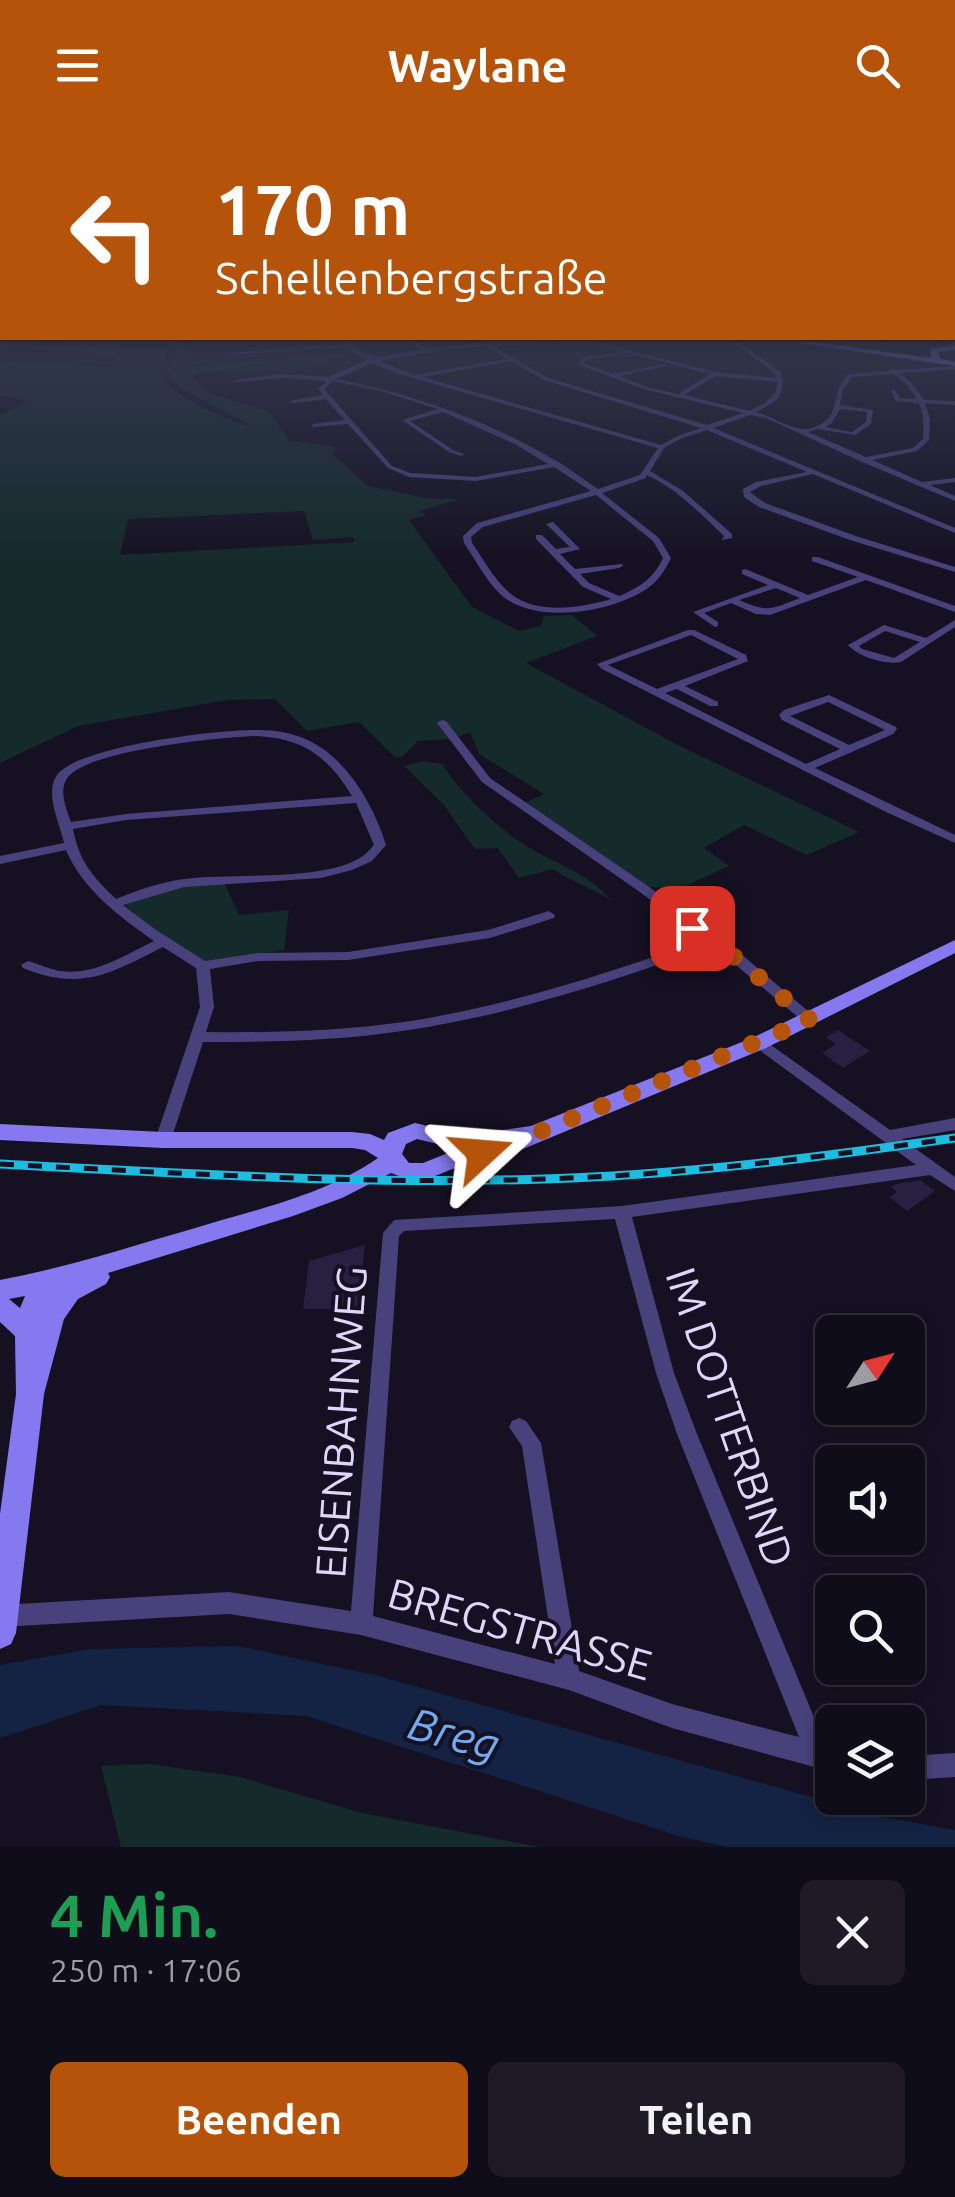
<!DOCTYPE html>
<html lang="de">
<meta charset="utf-8">
<style>
:root{--surface:#100d1a;--page:#1e1b27;--text:#f1f3f6;--muted:#9c9ca2;--line:#302d39;--accent:#b45309}
body{margin:0;font-family:Ubuntu,sans-serif;background:var(--page);color:var(--text);height:100vh;display:flex;flex-direction:column;font-size:38px;white-space:nowrap}
*{box-sizing:border-box;margin:0}
p{font-size:32px;color:var(--muted)}
.icon{flex:none;width:55px;height:55px;fill:none;stroke:currentColor;stroke-width:2;stroke-linecap:round;stroke-linejoin:round}
.map{position:relative;height:1717px;overflow:hidden}
.side{display:flex;flex-direction:column;background:var(--surface);flex:1}
.side>*{flex:none}
.top-card{position:absolute;left:0px;top:0px;width:955px;height:210px;box-shadow:0 5px 15px #0003,0 0 0 2px var(--line);background:#b45309;color:#fff;overflow:hidden}
.needle{width:65px;rotate:54deg}
.buttons{position:absolute;left:815px;top:1185px;display:grid;gap:20px}
.buttons a{display:grid;place-items:center;width:110px;height:110px;border-radius:15px;background:var(--surface);box-shadow:0 5px 15px #0003,0 0 0 2px var(--line);font-size:50px}
.pin{position:absolute;display:grid;place-items:center;width:85px;height:85px;color:#fff;margin:-42px;border-radius:20px;box-shadow:0 5px 15px #0006}
.me{position:absolute;width:110px;margin:-55px;rotate:71deg;stroke-linejoin:round;filter:drop-shadow(0 0 8px #0008)}
.turn{display:flex;align-items:center;gap:35px;height:210px;padding:0 50px;font-size:45px}
.turn .icon{width:130px;height:130px;stroke-width:2.5}
.turn b{display:block;font-size:70px;line-height:85px}
.round{display:grid;place-items:center;flex:none;width:105px;height:105px;border-radius:15px;background:var(--page)}
.head{display:flex;align-items:center;justify-content:space-between;height:170px;padding:0 50px}
h1{font-size:60px;font-weight:700;line-height:75px;color:#1e9e55}
.action{display:flex;gap:20px;margin-top:auto;padding:20px 50px}
.action a{flex:1;height:115px;border-radius:15px;background:var(--accent);color:#fff;font-size:40px;font-weight:700;line-height:115px;text-align:center}
.action a+a{background:var(--page);color:var(--text)}
header{display:flex;justify-content:space-between;align-items:center;height:130px;padding:0 50px;background:var(--accent);color:#fff;font-size:45px;font-weight:700}
.map>svg:first-child{display:block}
.green{fill:#142a2b;fill-rule:evenodd}
.water{fill:#142243}
.building{fill:#291f41}
.lines{fill:none;stroke-linecap:round;stroke-linejoin:round}
.street{fill:#48417b;fill-rule:evenodd}
.secondary{fill:#8679ef;fill-rule:evenodd}
.rail-casing{stroke:#1cbde1;stroke-width:9}
.rail{stroke:#151122;stroke-width:5;stroke-dasharray:14;stroke-linecap:butt}
.route{stroke:#b45309;stroke-width:18;stroke-dasharray:0 32.4}
.labels{text-anchor:middle;stroke-width:8;stroke-linejoin:round;paint-order:stroke}
.near-street-label{font-size:42px;fill:#ded7fa;stroke:#151122}
.near-water-label{font-size:45px;font-style:italic;fill:#71aaee;stroke:#151122}
</style>
<header><svg class="icon" aria-label="menu" viewBox="0 0 24 24"><path d="M4 6h16M4 12h16M4 18h16"/></svg>Waylane<svg class="icon" aria-label="search" viewBox="0 0 24 24"><circle cx="10" cy="10" r="6"/><path d="M15 15l6 6"/></svg></header>
<div class="map">
<svg width="955" height="1717" viewBox="0 0 955 1717">
<rect width="100%" height="100%" fill="#151122"/>
<path class="green" d="M69 208H186L184 213 195 237 350 223 305 239 231 240 198 243 191 247 212 264 268 281 290 311 331 316 336 319 332 324 368 356 431 369H460L419 381 426 385 409 390 472 477 519 501 541 496 544 486 572 485 597 506 526 533 676 614 859 702 807 725 744 695 704 718 729 736 681 758 645 757 522 674 544 664 479 624 470 602 453 609 418 611 403 626 396 628 359 592 307 601 275 569 227 570 78 596 0 633V285L27 271 0 265V232L110 237 120 225 27 218 47 213 169 220 160 237C167 269 226 288 253 297L181 258 167 242 171 230 176 228 177 216 173 213ZM304 381 313 410 353 407 355 412 120 425 128 389Z
M423 631 442 634C462 664 490 691 520 712 551 733 587 741 612 771 592 757 572 753 553 739L519 748 498 718 475 719 444 675 404 636Z
M225 754 239 785 289 780 284 820 203 832 166 810 124 774 190 755Z
M149 1634 240 1647 362 1683 540 1717H121L101 1636Z"/>
<path class="water" d="M238 1516 375 1545 883 1687 955 1700V1717H727L682 1707 306 1586 101 1575 0 1608V1535L90 1519Z"/>
<path class="building" d="M838 900 870 921 843 938 822 923 836 914 826 907Z
M920 1050 935 1061 907 1081 889 1067 897 1062 891 1057 896 1054Z
M365 1115 358 1179H303L309 1131Z"/>
<g class="lines">
<path class="street" d="M952 198H955V202H952Z
M338 208H344C376 237 382 225 421 220L403 208H408L428 219 486 212 578 209 580 208 715 242 776 248 775 243 727 208H733L781 242C787 268 776 271 756 282 770 286 790 298 801 299 813 301 830 291 833 280 838 265 837 256 848 244L890 241 892 238 896 240 955 236V240L900 243 911 252 924 270 955 271V275L925 273 930 289 929 310 917 321 872 330 922 352 955 348V352L930 355 955 366V371L860 331 766 288 750 285 713 298 955 398V403L813 344 761 356 750 362 765 373 856 406 955 437V442L850 410 759 377 744 367 743 359 756 352 807 342 707 300 682 308 664 318 650 341 683 361 732 404V408L722 410 724 406C700 383 677 359 647 345L646 348 602 363 659 408 671 428C665 440 659 450 648 458 615 481 549 492 513 473 491 462 478 433 464 413L463 406 477 393 591 361 554 337 476 351 409 347 388 338 348 294 311 297 313 294 345 290 326 269 292 273 289 271 323 265 318 259 327 251 282 248 236 252 233 250 282 244 331 247 336 243 368 230 355 224 347 217 230 225 227 223 344 214ZM587 212 623 222 584 227 577 234 643 259 743 283 707 295 548 248 493 216ZM486 216 507 229 415 245 379 231 444 220ZM629 223 710 244 678 264 647 257 619 246 666 236V234L613 244 583 233 588 229ZM512 231 544 250 701 298 678 306 661 315 422 247ZM373 233 396 243 658 318 640 345 598 359C585 351 572 340 560 333 491 292 415 264 336 249ZM894 244 907 255 917 269 900 268 894 259 891 261 896 271 919 273C924 285 924 296 923 309L913 318 866 327 808 302 818 299 855 305 871 294 873 280 840 275 842 261 852 247ZM716 246 777 252C778 269 763 273 750 281L684 265ZM333 251 377 260 438 279 402 290 449 322 461 326 464 324 453 320 410 291 443 282 515 314 548 334 476 347 410 343 392 336 324 259ZM840 279 867 282 866 292 852 302 825 297 832 293ZM596 365 653 411 663 428C653 449 642 455 622 465L619 466 589 453 580 444 619 438 623 436 622 434 575 439 560 424 580 419 553 392 546 394 570 417 556 419 542 405H536V409L583 457 611 469C581 478 537 485 511 464 494 450 484 430 472 413L471 407 483 397Z
M773 208H780L777 210Z
M879 208H885L890 213 885 214Z
M812 427H818L955 476V482L866 450 770 485 756 484 731 473 704 483 718 492V496L715 497 693 482 768 455 742 444V440L745 439 808 465 858 447 812 431ZM776 458 800 468C771 479 768 483 739 470Z
M955 490V497L901 532C885 535 859 527 848 515L884 495 926 508ZM885 501 920 512 894 528 862 519 859 516Z
M688 500H694L746 525 748 531 685 556 718 572V576H710L677 559 665 563 806 634 840 619 782 590 779 585 784 580 829 565 896 597 897 599 893 604 815 638 955 705V713L886 682 602 539 597 534ZM691 505 738 529 657 559 608 535ZM828 572 885 600 849 615 790 586Z
M442 590 446 591 490 648 645 754 741 824 815 887 817 890 815 893H805L713 816C612 851 508 886 402 901 336 911 269 912 203 912L171 1010 169 1014H157L155 1010 200 877 196 838 163 817C111 843 82 862 23 838L21 835 28 831C39 834 49 839 60 841 94 846 125 825 154 811 120 787 82 759 66 720L0 734V726L64 713C60 694 44 663 57 645 78 616 220 599 258 600 275 600 294 603 310 611 348 630 374 676 386 715L372 731 352 740 321 748 184 757 123 775 156 800 205 831 258 823 348 822 488 800 549 781 555 785 554 788 490 808 348 830 258 831 210 839 214 877 206 902C272 903 338 901 404 892 507 877 606 843 705 810L637 760 482 652 437 593ZM252 606C301 607 327 625 352 666L126 684 71 692C66 679 58 659 68 647 90 620 216 608 252 606ZM356 673 374 715C373 716 365 725 363 726 326 752 230 743 184 749 161 752 138 760 116 769 92 746 79 731 73 699L126 690Z
M759 908 764 910 890 1000 955 988V1000L902 1009 955 1047V1061L930 1045 632 1087 674 1243 697 1304 825 1614 832 1616V1640L818 1638 672 1598 569 1560 361 1505 229 1484 0 1497V1475L229 1462 351 1481 383 1103 394 1090 622 1076 916 1035 754 916 752 913ZM615 1089 656 1243 677 1304 799 1607 672 1574 579 1541 541 1313 526 1291 519 1288 512 1291 509 1297 522 1316 555 1534 373 1486 399 1106 404 1101Z
M955 1623V1647L908 1650V1626Z"/>
<path class="secondary" d="M767 208H784L931 228V218L955 216V220L938 222 940 229 955 232V236Z
M955 810V823L766 918 523 1019 460 1036 425 1050H410L391 1043 342 1068 293 1086 108 1143 110 1147 106 1154 78 1169 64 1189 44 1264 16 1503 11 1514 0 1519V1384L16 1264 15 1206 0 1192V1150C65 1138 129 1117 192 1099 254 1080 325 1065 378 1028L365 1020 352 1018H163L0 1010V994L163 1002H352L370 1004 384 1010 388 1003 415 993 466 1005 531 996 752 908ZM417 1009 458 1019 423 1033H409L402 1024 406 1014ZM25 1166 20 1178 9 1169Z"/>
<g class="rail-casing">
<path id="rail" d="M0 1034C197 1044 395 1057 592 1047 714 1041 835 1025 955 1008"/>
</g>
<use href="#rail" class="rail"/>
</g>
<linearGradient id="sky" x2="0" y2="1"><stop stop-color="#0c0913"/><stop offset="0.45" stop-color="#35384f"/><stop offset="1" stop-color="#35384f" stop-opacity="0"/></linearGradient>
<rect width="955" height="436" fill="url(#sky)"/>
<g class="lines">
<path class="route" d="M482 1023 508 1018 534 1004 810 890 736 828 692 798"/>
</g>
<g class="labels">
<g class="near-street-label">
<text transform="translate(730 1287) rotate(71)" y="15">IM DOTTERBIND</text>
<text transform="translate(341 1292) rotate(-86)" y="15">EISENBAHNWEG</text>
<text transform="translate(520 1499) rotate(16)" y="15">BREGSTRASSE</text>
</g>
<g class="near-water-label">
<text transform="translate(454 1604) rotate(15)" y="16">Breg</text>
</g>
</g>
</svg>
<div class="buttons">
<a><svg class="needle" viewBox="-14 -14 28 28"><path d="M0-13l5 13h-10z" fill="#e53935"/><path d="M0 13l5-13h-10z" fill="#9c9ca2"/></svg></a>
<a><svg class="icon" aria-label="sound" viewBox="0 0 24 24"><path d="M4 9h4l5-4v14l-5-4H4zM17 9q2 3 0 6"/></svg></a>
<a><svg class="icon" aria-label="search" viewBox="0 0 24 24"><circle cx="10" cy="10" r="6"/><path d="M15 15l6 6"/></svg></a>
<a><svg class="icon" aria-label="layers" viewBox="0 0 24 24"><path d="M12 4l9 5-9 5-9-5zM3 14l9 5 9-5"/></svg></a>
</div>
<div class="pin" style="left:692px;top:798px;background:#d93025"><svg class="icon" aria-label="arrive" viewBox="0 0 24 24"><path d="M6 21V4h12l-3 4 3 4H6"/></svg></div>
<svg class="me" style="left:482px;top:1023px" viewBox="-20 -20 40 40"><path d="M0-17L14 15 0 8-14 15z" fill="#b45309" stroke="#fff" stroke-width="4"/></svg>
<div class="top-card">
<div class="turn"><svg class="icon" aria-label="left" viewBox="0 0 24 24"><path d="M17 20v-9H6M10 6l-5 5 5 5"/></svg><div><b>170 m</b>Schellenbergstraße</div></div>
</div>
</div>
<section class="side">
<div class="head"><div><h1>4 Min.</h1><p>250 m · 17:06</p></div><a class="round"><svg class="icon" aria-label="close" viewBox="0 0 24 24"><path d="M6 6l12 12M18 6L6 18"/></svg></a></div>
<div class="action"><a>Beenden</a><a>Teilen</a></div>
</section>
